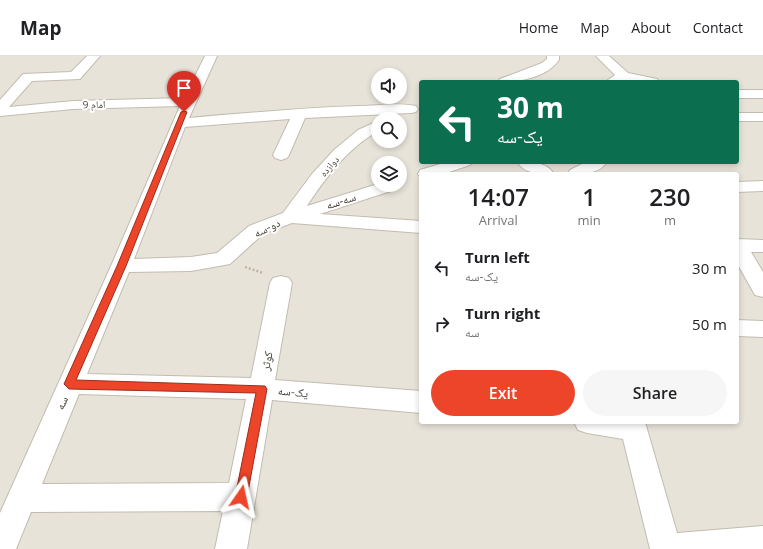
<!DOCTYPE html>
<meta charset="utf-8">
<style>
:root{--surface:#fff;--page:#f6f6f6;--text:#202124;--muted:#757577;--line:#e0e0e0;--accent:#ed4529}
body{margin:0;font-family:"Open Sans","Noto Naskh Arabic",sans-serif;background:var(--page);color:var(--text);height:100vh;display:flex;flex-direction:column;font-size:15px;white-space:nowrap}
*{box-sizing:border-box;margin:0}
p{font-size:13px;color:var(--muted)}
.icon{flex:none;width:22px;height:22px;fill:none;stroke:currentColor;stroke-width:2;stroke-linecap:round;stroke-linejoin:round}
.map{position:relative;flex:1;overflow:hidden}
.side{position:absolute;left:419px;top:116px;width:320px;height:252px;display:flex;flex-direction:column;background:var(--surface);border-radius:4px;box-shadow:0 2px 6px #0003}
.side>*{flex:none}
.hud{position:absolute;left:419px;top:24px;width:320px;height:84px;border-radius:4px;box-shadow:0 2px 6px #0003;background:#0b6e4f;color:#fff;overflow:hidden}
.tools{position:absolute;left:371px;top:12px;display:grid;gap:8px}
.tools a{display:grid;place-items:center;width:36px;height:36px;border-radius:50%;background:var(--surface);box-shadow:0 2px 6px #0003;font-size:20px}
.pin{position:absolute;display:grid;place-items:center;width:34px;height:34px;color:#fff;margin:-41px -17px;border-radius:50% 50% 50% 0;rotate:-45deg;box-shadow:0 0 4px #0007}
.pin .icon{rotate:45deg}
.me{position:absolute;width:44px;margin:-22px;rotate:11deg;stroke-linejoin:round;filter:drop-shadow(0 0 3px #0008)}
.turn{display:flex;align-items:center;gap:14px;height:84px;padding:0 12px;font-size:18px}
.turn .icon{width:52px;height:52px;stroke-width:2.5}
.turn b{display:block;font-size:28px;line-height:34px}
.eta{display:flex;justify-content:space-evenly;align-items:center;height:68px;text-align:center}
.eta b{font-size:24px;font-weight:600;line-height:28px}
.action{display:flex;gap:8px;margin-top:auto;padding:8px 12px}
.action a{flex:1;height:46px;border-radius:24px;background:var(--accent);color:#fff;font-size:16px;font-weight:600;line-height:46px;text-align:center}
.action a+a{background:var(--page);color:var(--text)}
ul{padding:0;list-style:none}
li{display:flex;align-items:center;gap:12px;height:56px;padding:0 12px}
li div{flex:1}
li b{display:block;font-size:15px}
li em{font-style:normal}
header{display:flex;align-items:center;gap:24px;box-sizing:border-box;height:56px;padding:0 20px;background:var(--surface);border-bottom:1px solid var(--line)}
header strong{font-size:19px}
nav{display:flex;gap:22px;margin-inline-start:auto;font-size:14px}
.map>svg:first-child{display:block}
.residential{fill:#e8e3d9;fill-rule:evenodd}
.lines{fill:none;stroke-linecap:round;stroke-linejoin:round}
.street-casing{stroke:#c2bcb0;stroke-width:2}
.path{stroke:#c0b49f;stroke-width:2.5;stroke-dasharray:2 2;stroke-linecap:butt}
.street{fill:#fff;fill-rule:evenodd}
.route{fill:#ed4529;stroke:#9a2d1b}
.labels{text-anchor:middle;stroke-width:4;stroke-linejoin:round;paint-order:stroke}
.far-street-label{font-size:10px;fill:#484239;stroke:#fff}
.street-label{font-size:12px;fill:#484239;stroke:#fff}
</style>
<header>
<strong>Map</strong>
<nav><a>Home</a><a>Map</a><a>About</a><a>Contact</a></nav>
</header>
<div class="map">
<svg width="763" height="493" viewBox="0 0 763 493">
<rect width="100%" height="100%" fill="#f4f1ea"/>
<path class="residential" d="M0 0H763V493H0ZM378 19H400V41H378ZM421 26H737V106H421ZM378 63H400V85H378ZM378 107H400V129H378ZM421 118H737V366H421Z"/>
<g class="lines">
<g class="street-casing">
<path id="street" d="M87 0H100L80 23 32 25 9 51 73 45 184 42 205 0H217L189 62C245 57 302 52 358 50 376 50 398 46 416 50L418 53 416 56 411 57 305 62 289 99 287 102 281 104 275 102 273 99 290 63 185 71 134 203 191 201 217 197 249 170 283 157 312 118 334 94 358 74 378 65V75C347 93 326 121 307 150L378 128V129H400L397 133 320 158 421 165V177L292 167 263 178 230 208 191 215 129 216 87 318 251 322 270 227 273 222 281 220 289 222 292 227 275 324 421 335V357L272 344 247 493H215L223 455 31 456 16 493H0V457L111 210 180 50 73 53 0 60V44L23 18 71 16ZM79 338 246 343 229 427 42 428Z
M547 0H559V4C546 22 519 26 498 26L500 23 542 7 547 3Z
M596 0H609L628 17 657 23 659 26H605L615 19Z
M737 34H763V42H737Z
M737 57H763V65H737Z
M447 106H472L470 109 443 118H421V122L418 118 420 114Z
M517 106C530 106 546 105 554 118 541 118 526 119 517 106Z
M586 106H607C598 119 581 118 568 118L570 114Z
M763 125V135L737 136V126Z
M737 183 763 184V196H751L763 216V241L755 239 737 207Z
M737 264 763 265V281L737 280Z
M574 366H645L677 477 763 470V493H650L623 383 587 377 578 374Z"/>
</g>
<path class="path" d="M245 211 263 217"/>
<use href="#street" class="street"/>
</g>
<path class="route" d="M184 55 187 56 126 210 76 324 265 330 267 333 247 441 245 446 241 447 236 446 235 441 256 337 69 333 64 328 117 210 181 56Z"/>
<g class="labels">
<g class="far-street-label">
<text transform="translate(94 48) rotate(-1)" y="4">امام 9</text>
<text transform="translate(329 110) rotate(-49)" y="4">دوازده</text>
</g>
<g class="street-label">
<text transform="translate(341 145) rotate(-18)" y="4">سه-سه</text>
<text transform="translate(267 172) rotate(-26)" y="4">دو-سه</text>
<text transform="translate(267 305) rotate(-79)" y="4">کوثر</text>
<text transform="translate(293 336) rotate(5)" y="4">یک-سه</text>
<text transform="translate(62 347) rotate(-67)" y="4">سه</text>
</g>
</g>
</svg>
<div class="tools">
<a><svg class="icon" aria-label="sound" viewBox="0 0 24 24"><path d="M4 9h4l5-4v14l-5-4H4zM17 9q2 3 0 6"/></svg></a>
<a><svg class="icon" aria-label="search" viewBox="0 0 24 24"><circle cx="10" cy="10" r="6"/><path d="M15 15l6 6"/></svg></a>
<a><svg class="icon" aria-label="layers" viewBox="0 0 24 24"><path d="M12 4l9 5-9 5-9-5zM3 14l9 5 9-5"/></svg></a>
</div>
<div class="pin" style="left:184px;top:56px;background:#d93025"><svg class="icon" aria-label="arrive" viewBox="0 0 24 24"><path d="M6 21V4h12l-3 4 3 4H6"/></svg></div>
<svg class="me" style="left:241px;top:441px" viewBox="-20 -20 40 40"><path d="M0-17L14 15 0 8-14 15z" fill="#ed4529" stroke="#fff" stroke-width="4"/></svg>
<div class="hud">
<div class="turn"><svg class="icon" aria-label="left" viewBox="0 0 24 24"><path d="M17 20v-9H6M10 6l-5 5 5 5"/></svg><div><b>30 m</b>یک-سه</div></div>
</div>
<section class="side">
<div class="eta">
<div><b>14:07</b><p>Arrival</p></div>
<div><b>1</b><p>min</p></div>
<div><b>230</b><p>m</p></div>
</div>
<ul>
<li><svg class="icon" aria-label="left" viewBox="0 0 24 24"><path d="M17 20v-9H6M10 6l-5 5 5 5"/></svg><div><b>Turn left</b><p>یک-سه</p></div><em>30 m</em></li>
<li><svg class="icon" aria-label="right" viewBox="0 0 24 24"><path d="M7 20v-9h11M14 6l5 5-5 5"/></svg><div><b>Turn right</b><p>سه</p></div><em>50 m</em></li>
</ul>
<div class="action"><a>Exit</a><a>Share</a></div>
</section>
</div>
